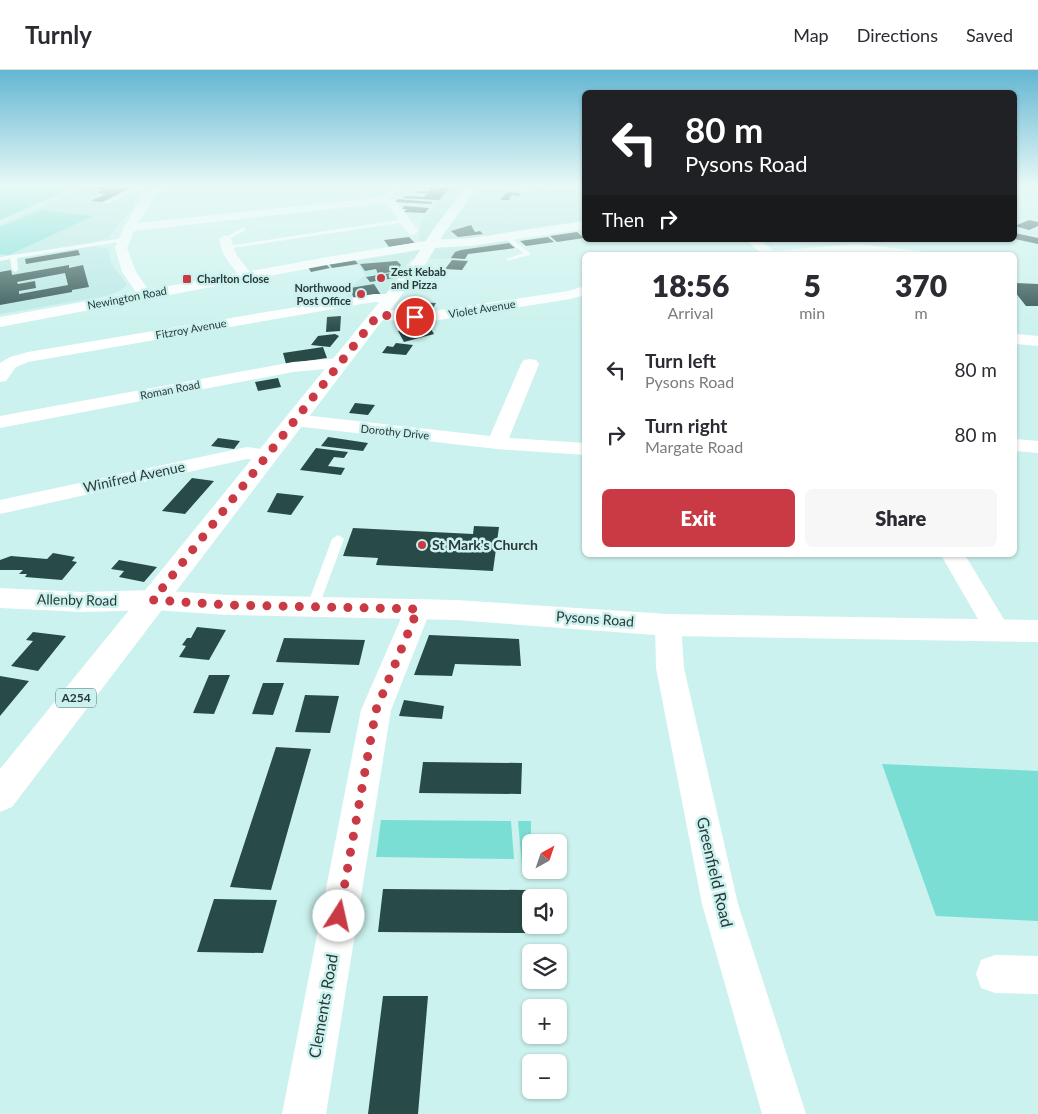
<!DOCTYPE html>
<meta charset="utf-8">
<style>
:root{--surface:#fff;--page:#f7f7f7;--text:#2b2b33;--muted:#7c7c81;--line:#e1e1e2;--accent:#ca3a45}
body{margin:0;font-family:Lato,sans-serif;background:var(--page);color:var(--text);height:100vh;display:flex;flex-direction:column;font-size:19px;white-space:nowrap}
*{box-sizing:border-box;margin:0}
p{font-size:16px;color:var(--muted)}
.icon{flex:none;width:28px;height:28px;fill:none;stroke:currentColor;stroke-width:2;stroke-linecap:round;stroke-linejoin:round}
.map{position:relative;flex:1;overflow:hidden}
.side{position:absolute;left:582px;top:182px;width:435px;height:305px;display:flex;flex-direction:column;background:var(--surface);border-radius:8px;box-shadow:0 1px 4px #0004}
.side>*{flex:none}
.hud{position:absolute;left:582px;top:20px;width:435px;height:152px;border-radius:8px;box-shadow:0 1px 4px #0004;background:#202124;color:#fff;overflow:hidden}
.needle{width:32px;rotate:40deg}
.controls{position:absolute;left:522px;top:764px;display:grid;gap:10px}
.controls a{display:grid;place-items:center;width:45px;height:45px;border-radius:8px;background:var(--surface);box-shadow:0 1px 4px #0004;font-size:25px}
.pin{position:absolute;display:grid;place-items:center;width:42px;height:42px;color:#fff;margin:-21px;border:2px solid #fff;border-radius:50%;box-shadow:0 1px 5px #0007}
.me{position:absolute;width:55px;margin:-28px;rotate:10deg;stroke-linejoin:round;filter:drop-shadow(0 0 4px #0008)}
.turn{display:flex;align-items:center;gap:18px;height:105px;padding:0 20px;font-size:22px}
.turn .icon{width:65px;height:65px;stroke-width:2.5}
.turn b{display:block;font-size:35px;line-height:42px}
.then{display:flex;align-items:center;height:48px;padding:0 20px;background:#0003;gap:10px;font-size:19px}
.eta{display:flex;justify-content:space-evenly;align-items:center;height:85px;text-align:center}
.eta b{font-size:30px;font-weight:800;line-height:35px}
.cta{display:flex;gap:10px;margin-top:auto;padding:10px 20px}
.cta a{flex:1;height:58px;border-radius:8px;background:var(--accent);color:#fff;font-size:20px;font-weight:800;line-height:58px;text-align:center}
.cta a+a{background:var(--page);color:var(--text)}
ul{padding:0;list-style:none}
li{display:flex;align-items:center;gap:15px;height:65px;padding:0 20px}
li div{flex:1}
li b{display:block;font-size:19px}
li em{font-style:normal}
header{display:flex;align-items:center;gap:30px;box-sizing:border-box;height:70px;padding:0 25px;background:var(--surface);border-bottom:1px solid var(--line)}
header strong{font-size:24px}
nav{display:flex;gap:28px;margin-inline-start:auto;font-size:18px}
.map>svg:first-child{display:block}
.built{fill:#b8e8e4}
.green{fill:#7bded5}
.building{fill:#284b48;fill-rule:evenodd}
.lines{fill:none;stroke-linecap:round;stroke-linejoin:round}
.lane{fill:#fff;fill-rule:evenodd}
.street{fill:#fff;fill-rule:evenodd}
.secondary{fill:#fff;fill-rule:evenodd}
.primary{fill:#fff;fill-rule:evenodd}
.route{stroke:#ca3a45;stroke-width:9;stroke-dasharray:0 16.2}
.poi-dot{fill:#ca3a45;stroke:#cbf2ee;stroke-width:2}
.labels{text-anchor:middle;stroke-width:5;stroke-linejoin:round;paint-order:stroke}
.far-poi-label{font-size:11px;font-weight:bold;fill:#2a3938;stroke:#cbf2ee;text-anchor:start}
.far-street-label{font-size:11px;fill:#2a3938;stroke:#cbf2ee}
.shield{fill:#cbf2ee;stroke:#5a706f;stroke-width:1}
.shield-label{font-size:12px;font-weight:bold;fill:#2a3938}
.street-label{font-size:14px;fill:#2a3938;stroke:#cbf2ee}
.poi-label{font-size:14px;font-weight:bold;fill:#2a3938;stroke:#cbf2ee;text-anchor:start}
.near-street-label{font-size:16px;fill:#2a3938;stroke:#cbf2ee}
</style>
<header>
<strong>Turnly</strong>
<nav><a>Map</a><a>Directions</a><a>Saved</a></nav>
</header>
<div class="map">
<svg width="1038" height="1044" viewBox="0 0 1038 1044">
<rect width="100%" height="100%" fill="#cbf2ee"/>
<path class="built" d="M85 117 138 118 139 124 132 138 108 168 94 172 95 176 108 179 111 193 127 215 117 222 105 226 0 244V155Z
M433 117 519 119 520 117H545L543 121 585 117V150L499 163 515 178 468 184 465 189H411L386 226 346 231 349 218 365 205 354 189 403 182 419 171V160L424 148 439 131 422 129Z"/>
<path class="green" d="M0 117H76L0 150Z
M41 140 93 146 9 185 0 184V157Z
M882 694 1038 701V851L936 846Z
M381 750 511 751 514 789 376 787Z
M518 751H531V796H522Z"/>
<path class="building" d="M97 117H121L131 118 102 132 91 131 106 124 97 123 104 120 93 119Z
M431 117H450L439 130 403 128 406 126 424 127 428 123H416L418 121H429Z
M507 122 520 123 519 126 512 125 509 130H500Z
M398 129 433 132 431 134 395 132Z
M404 136 429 138 425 143 404 142 407 139H402Z
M1029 150 1038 152V156L1029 160 1015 156Z
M471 155 475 162 480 161 483 164 458 167 451 161Z
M577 162 584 168 557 172 550 166Z
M1015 163 1038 168V174L1015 169Z
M409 167 415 173 389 177 384 170Z
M548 167 554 172 526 176 520 171Z
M509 173 515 178 468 184 465 189 451 188 455 182 461 180Z
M78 180 80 185 26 194 25 189Z
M354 189 358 194 332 198 328 193Z
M452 190 468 191 462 200 445 199Z
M397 191 401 195 397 201 378 204 376 199 365 201 360 194Z
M326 194 330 198 311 202 308 197Z
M69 195V198L83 195 89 217 72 220V222L0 235V202L11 200 12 205ZM65 203 68 215 19 224V221L36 218 35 211 18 214 17 212Z
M391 203 395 208 370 212 366 207Z
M1015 213 1038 214V236H1026L1015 222Z
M374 214 381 225 354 229 350 218Z
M418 232 436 233 433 238 415 237Z
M341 246 340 261 326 262 327 247Z
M423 256H429L434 264 404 272 398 261Z
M335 264 339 266 330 277 311 275 318 266Z
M396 273 413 275 406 285 382 283 387 276 393 277Z
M323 277 327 288 286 294 283 283Z
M278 308 281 317 258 321 255 312Z
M355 333 375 335 368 345 349 343Z
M328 367 368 373 363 381 321 376Z
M218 368 240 371 234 379 211 376Z
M316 378 348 382 344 388 334 387 328 396 345 398 341 405 300 400Z
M192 408 214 411 185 444 162 441Z
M277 423 304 426 291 445 267 442Z
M474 456 499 457 493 501 376 495 378 488 343 486 353 458 473 464Z
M53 483 75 487 72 491 77 492 62 510 25 507 27 504H19L23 500H0V490L11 486 47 489Z
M119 490 157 497 144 512 119 507 124 501 111 499Z
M197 557 226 560 209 590 179 587 186 576 182 575 187 568H191Z
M33 562 66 566 38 601 11 596 33 571 26 570Z
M429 565 519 569 521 596 455 594 452 606 414 605Z
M284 568 325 569 365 570 359 595 276 592Z
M209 605H230L214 644 193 643Z
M0 606 29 611 0 646Z
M263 613H284L273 645 252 644Z
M305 625 339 626 330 663 295 662Z
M404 630 444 636 442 649 399 646Z
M276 677 311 679 271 820 230 817Z
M423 692 522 693 521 724 419 723Z
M383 819 526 820 525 863 378 862Z
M214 829 277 830 263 883 197 882Z
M383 926H428L418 1044H368Z"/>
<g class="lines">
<path class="lane" d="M143 117 149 118 128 123 109 134 104 133 124 121Z
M394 117H400L386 131H382Z
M488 117H512L535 120 532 122Z
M405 149 407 152 225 179 222 177Z
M244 157 246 160 227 170 222 169Z
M507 165 530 183V185L507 191V189L523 183 505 168Z
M124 168 126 171 17 188 18 200 15 202 12 200 10 189 0 191V187Z
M338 465 344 469 319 536 313 541 308 539 307 536 332 469Z"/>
<path class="street" d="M156 117H170L156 125 138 153 384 127 395 130 419 161 413 165 409 164 387 134 384 133 134 161 127 178 136 202 152 225 145 229 140 228 122 202 115 178C122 160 138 125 156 117Z
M225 165 231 169 236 184 253 206 251 209H241L223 184 219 169Z
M746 170H760L774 181 857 174 920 181 927 185H885L857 182 819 185H763Z
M585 216V225L570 229 433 251 378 250 370 245 378 240 433 241 568 221Z
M374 224H390L397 228 390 232H374L28 292 16 297 6 311 0 312V293L10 287 28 282Z
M1015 264 1038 266V276L1015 274Z
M340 288 346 289 348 293 346 297 293 302 0 358V346L293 292Z
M530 289 536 290 539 294 509 368 585 373V385L497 379 294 356 287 354 285 350 287 346 294 344 490 366 521 294 524 290Z
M1015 369 1038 371V383L1015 381Z
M247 377 275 381 278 385 275 389 268 391 247 389 0 444V430Z
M941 485H965L1011 561 1007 568 998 571 989 568Z
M418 530 427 532 431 539 391 640 326 1044H282L361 640 405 539 409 532Z
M668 545 677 548 681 555 684 598 738 834 806 1044H762L702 834 656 598 655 555 659 548Z
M995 885 1038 886V924L995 923 981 918 976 904 981 890Z"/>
<path class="secondary" d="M585 151V159L471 176 431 178 327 195 0 257V247L327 187 431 170 471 168Z
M0 518 82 522 153 520 228 525 456 530 668 544 1038 550V572L668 566 456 550 228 545 153 540 82 542 0 538Z"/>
<path class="primary" d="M466 117H478L445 162 426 193 12 737 0 742V699L415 188 434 158Z"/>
</g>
<linearGradient id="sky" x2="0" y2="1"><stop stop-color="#63b6d2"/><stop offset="0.44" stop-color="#e8f9f7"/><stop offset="1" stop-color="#e8f9f7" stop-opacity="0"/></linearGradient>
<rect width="1038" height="263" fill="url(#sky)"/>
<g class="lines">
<path class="route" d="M339 846 376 640 418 539 228 535 153 530 378 245 415 247"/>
</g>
<g class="poi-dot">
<circle cx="381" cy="208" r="5"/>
<rect x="182" y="204" width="10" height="10" rx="2.5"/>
<circle cx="361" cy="224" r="5"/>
<circle cx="422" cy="475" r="5"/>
</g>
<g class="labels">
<g class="far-poi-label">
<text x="391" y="206">Zest Kebab<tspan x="391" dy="13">and Pizza</tspan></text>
<text x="197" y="213">Charlton Close</text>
<text x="351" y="222" text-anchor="end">Northwood<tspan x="351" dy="13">Post Office</tspan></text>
</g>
<g class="far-street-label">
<text transform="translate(127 228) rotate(-11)" y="4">Newington Road</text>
<text transform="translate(482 239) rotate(-9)" y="4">Violet Avenue</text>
<text transform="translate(191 259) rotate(-10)" y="4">Fitzroy Avenue</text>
<text transform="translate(170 320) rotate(-11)" y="4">Roman Road</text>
<text transform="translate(395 362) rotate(6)" y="4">Dorothy Drive</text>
</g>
<rect class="shield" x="56" y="618.5" width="40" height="19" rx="4"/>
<g class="shield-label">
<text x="76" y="632">A254</text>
</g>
<g class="street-label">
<text transform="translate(134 407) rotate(-12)" y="5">Winifred Avenue</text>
<text transform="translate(77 530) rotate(1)" y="5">Allenby Road</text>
<text transform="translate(595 549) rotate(4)" y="5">Pysons Road</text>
</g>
<g class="poi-label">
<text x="432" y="480">St Mark's Church</text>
</g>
<g class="near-street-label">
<text transform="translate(715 802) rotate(77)" y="6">Greenfield Road</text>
<text transform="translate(323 936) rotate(-80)" y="6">Clements Road</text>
</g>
</g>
</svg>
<div class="controls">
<a><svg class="needle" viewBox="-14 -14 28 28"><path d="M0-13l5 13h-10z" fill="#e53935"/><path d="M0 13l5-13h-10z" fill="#7c7c81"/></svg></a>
<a><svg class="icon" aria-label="sound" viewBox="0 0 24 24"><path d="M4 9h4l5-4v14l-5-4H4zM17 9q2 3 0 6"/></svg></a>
<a><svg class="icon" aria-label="layers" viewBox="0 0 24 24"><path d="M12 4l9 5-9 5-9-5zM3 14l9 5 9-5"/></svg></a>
<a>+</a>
<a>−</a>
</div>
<div class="pin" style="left:415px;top:247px;background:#d93025"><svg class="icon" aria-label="arrive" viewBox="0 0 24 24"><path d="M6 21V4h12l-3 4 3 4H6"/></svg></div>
<svg class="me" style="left:339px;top:846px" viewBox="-20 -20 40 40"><circle r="19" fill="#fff"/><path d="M0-13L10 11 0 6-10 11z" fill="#ca3a45"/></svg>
<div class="hud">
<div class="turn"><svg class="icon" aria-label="left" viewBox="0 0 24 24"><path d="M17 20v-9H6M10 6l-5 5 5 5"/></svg><div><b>80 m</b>Pysons Road</div></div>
<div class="then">Then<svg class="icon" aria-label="right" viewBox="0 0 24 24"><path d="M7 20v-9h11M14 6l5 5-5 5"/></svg></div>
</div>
<section class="side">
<div class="eta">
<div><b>18:56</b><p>Arrival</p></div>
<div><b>5</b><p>min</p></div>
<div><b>370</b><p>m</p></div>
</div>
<ul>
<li><svg class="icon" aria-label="left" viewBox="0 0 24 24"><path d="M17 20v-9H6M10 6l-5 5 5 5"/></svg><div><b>Turn left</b><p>Pysons Road</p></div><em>80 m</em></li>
<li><svg class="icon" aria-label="right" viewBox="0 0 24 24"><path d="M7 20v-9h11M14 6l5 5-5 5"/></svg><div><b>Turn right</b><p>Margate Road</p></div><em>80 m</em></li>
</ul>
<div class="cta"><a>Exit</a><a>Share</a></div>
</section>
</div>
